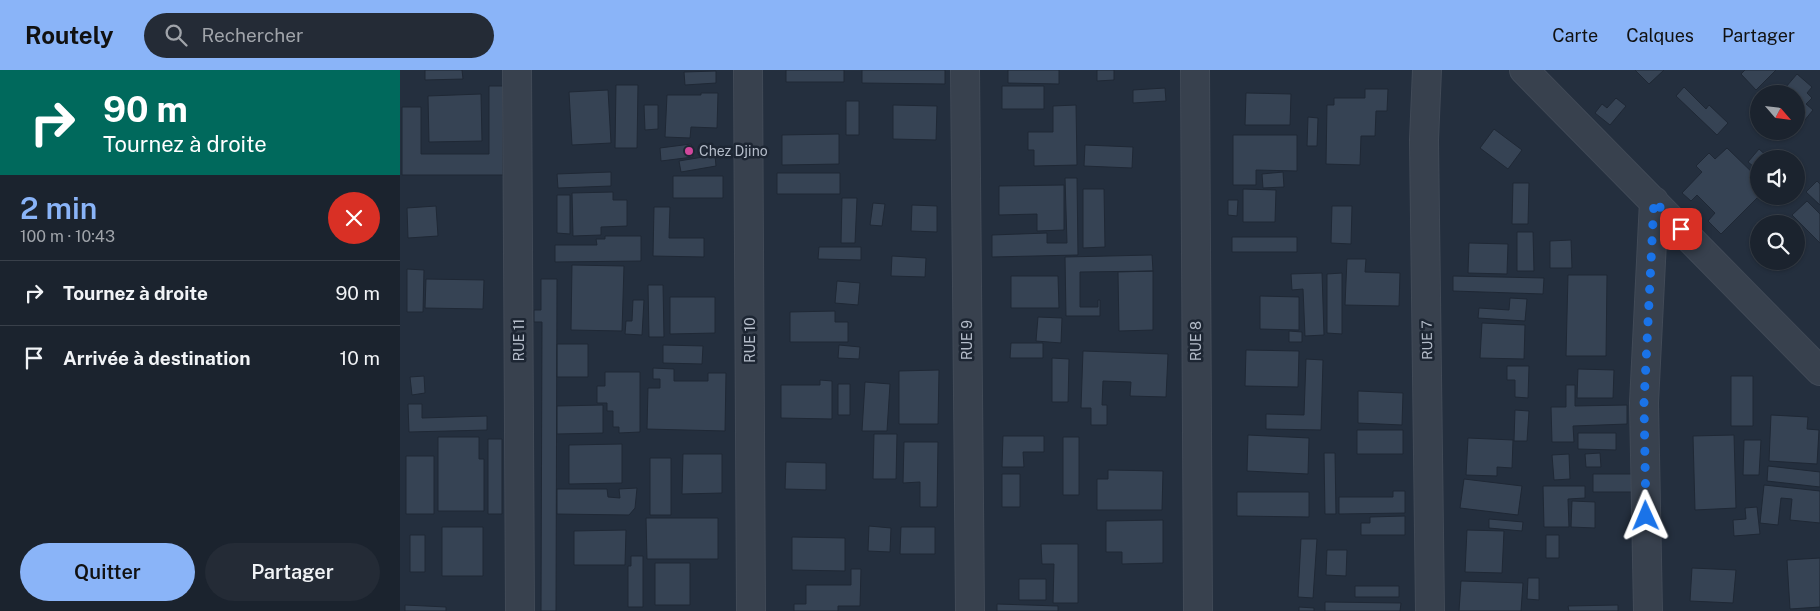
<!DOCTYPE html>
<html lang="fr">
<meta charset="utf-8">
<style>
:root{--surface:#1b232e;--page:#242b36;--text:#f1f3f6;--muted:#a0a4aa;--line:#39404a;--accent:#8ab4f8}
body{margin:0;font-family:"Public Sans",sans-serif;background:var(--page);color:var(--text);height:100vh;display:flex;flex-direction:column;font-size:19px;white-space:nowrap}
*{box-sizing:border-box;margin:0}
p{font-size:16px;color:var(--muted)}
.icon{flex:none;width:28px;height:28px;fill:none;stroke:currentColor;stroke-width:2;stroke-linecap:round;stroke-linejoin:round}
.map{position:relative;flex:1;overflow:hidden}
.sheet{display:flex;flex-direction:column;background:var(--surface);width:400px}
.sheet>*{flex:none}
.hud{background:#00695c;color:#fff;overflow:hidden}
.needle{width:32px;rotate:118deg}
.fabs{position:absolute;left:1350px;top:15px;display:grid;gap:10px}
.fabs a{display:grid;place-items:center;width:55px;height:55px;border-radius:50%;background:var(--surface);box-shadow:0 1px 4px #0004,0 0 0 1px var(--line);font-size:25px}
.pin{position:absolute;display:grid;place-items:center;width:42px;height:42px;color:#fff;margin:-21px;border-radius:10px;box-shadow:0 2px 8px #0006}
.me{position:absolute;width:55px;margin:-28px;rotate:359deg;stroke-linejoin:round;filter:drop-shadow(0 0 4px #0008)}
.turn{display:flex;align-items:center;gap:18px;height:105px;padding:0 20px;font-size:22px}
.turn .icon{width:65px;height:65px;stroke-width:2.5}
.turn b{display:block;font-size:35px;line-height:42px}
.round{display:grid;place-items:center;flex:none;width:52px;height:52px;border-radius:26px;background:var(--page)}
.head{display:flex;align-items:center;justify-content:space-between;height:85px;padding:0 20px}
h1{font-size:30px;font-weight:600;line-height:38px;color:var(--accent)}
.primary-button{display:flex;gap:10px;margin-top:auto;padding:10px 20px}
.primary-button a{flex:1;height:58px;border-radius:30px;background:var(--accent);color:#111;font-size:20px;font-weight:600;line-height:58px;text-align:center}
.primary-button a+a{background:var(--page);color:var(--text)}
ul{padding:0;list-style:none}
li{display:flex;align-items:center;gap:15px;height:65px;padding:0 20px;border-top:1px solid var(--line)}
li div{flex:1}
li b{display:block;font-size:19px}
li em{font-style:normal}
header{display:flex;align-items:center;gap:30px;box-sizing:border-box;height:70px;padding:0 25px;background:var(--accent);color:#111}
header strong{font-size:24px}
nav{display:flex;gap:28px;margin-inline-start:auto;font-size:18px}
.search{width:350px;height:45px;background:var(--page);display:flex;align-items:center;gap:12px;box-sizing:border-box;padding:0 18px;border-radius:28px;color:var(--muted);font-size:19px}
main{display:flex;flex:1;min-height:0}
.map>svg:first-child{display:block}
.building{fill:#364354;stroke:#1f2835}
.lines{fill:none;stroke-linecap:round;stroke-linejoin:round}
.minor-casing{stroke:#414a57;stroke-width:30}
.minor{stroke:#38414e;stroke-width:28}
.route{stroke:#1a73e8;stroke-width:9;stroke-dasharray:0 16.2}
.hotel-dot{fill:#d1479c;stroke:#1d2633;stroke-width:2}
.labels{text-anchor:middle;stroke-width:5;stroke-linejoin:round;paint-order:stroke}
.poi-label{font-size:14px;fill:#b4bcc9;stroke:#1d2633;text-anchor:start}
.street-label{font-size:14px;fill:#b4bcc9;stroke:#1d2633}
</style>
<header>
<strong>Routely</strong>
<div class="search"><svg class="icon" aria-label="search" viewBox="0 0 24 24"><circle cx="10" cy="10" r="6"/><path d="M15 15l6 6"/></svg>Rechercher</div>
<nav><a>Carte</a><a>Calques</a><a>Partager</a></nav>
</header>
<main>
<section class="sheet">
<div class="hud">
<div class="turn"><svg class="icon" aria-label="right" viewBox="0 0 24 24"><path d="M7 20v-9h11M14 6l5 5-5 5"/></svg><div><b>90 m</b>Tournez à droite</div></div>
</div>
<div class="head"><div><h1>2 min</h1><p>100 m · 10:43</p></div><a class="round" style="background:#d93025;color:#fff"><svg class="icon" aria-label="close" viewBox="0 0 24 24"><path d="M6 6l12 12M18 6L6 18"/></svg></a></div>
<ul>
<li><svg class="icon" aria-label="right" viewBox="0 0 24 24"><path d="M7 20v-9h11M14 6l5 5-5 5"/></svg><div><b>Tournez à droite</b></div><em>90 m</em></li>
<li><svg class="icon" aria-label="arrive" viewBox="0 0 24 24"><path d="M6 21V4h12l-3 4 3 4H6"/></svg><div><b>Arrivée à destination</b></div><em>10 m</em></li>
</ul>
<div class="primary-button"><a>Quitter</a><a>Partager</a></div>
</section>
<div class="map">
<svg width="1420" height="541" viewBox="0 0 1420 541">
<rect width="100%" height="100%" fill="#242f3e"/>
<path class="building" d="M25 0H62L63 9 25 10Z
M386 0H444V12H386Z
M462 0H545V14L462 13Z
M608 0H659V14L608 13Z
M697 0H714V10L697 11Z
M1235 0H1264L1249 14Z
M1345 0H1376L1356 20 1341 4Z
M316 1V13L285 15 284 2Z
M1397 4 1412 17 1407 23 1412 28 1406 34 1413 40 1404 51 1397 45 1396 46V24H1380Z
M216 15H238L237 78H215Z
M89 16H103V105H2V37H21V84H89Z
M602 16H644V39H602Z
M1284 17 1306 39 1309 35 1328 53 1317 65 1276 26Z
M765 18 766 31 733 33V20Z
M965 19H988L987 41H976L975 66H961L960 95 926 94 927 35H934V28H965Z
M208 20 211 73 172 75 169 22Z
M301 23H318L317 58 291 57 290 68 265 67 267 25H301Z
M846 23 891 24 890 55H845Z
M81 24 82 71 29 72 28 26Z
M1216 28 1226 36 1210 55 1195 43 1202 34 1207 38Z
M446 31H459V65H446Z
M244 35H258V59L245 60Z
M493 35 537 36 536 70 493 69Z
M676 35 677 95 634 96V80H628V62H653V36Z
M908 47 918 48 917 76H907Z
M1094 59 1122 80 1108 99 1080 78Z
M439 64V94L382 95V65Z
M833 65H897V101L856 100V115H833Z
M291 74 293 87 261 91 260 78Z
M685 75 733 77 732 98 684 96Z
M1327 78 1359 109V126L1321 164 1308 151 1315 143 1297 125 1291 131 1282 123 1302 102 1296 96 1309 83 1315 89Z
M1359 79 1370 89H1359V101L1348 92Z
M315 85 316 96 281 102 279 91Z
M211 102V116L158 118 157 104Z
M883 102 884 117 863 118 862 104Z
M377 103H440V124H377Z
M273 106H323V128H273Z
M665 108H677L678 185 592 187V165L647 163V173H667Z
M1417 111 1420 114V135L1406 122Z
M1113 113H1129L1128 154H1112Z
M664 115V160L637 161V144L599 145V116Z
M683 119H704L705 177 683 178Z
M843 119 876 120 875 152H843Z
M213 122V130H227V156L201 157V165L173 166 172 123Z
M157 125H170V164L157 163Z
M1368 126H1386L1378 135Z
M442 128H457L455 173H441Z
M828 130H838L837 146 828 145Z
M1407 131 1420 144V173L1392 145Z
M473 133 485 134 482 156 470 155Z
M512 135 537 136V162L511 161Z
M36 136 38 166 8 168 7 138Z
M932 136H952L951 174 931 173Z
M254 137H270L269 168H304V187L253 186Z
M1117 162H1133L1134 201H1117Z
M205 166H241V191L155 192V175H197L196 169H205Z
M832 167H897V182H832Z
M1171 170 1172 198H1150V171Z
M1069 173 1108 174 1107 204 1068 203Z
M419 177H461V190L418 189Z
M752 185 753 201 680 202V237H698V230H700V246H666L665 187Z
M492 186 526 188 525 207 491 206Z
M947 189H966L965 202 1000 203 999 236 945 235Z
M172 195 224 196 222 261 171 260Z
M7 199 24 200 23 242H7Z
M753 201V260L719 261 718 202Z
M922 203 924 265 905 266 903 219 892 220 891 204Z
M942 203V264L927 263V204Z
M1168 205H1207L1206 286H1166Z
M611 206H658L659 238H611Z
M1053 206 1144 208 1143 224 1053 221Z
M26 209 84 210 83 239 25 238Z
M141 209H157L156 541H141L142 252H134V240H141Z
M437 211 460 213 458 235 435 233Z
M248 215H263L264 267H249Z
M860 226 899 227V260L860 259Z
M270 227H315V263L270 264Z
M1110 228 1127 229 1125 251 1078 248 1079 238 1109 240Z
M233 230H244L242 265 225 264 226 251H232Z
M435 241V252H448V272H390V242Z
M638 247 662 248 661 273 636 271Z
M1082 253 1125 255 1124 289 1080 288Z
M889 261 902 262V272H889Z
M611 273H643V288H610Z
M157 274H188V307H157Z
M263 275 303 276 302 294 263 293Z
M439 275 460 277 459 289 438 288Z
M846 280 899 281 898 317 845 316Z
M683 281 768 284 766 327 730 326 731 312 703 311 702 335H707V355H691V338H681Z
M652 288 669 289 668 332H652Z
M906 289 923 290 921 360 866 359V344L904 345Z
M1107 296H1129L1128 328 1115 327V310H1107Z
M253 298 274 299V311H308V303H326L325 361 247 359 248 318H260V309H253Z
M1178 299 1214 300 1213 328H1177Z
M539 300 538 354H499V301Z
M205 302H240V362L219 363V357H213V341H207V333H197V316H205Z
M24 306 25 323 12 325 10 307Z
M1331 306H1353V356H1331Z
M420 310 432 311V349L381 348V315H420Z
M465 312 490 314 487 361H462Z
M438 314H450V345H438Z
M1166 315H1175V336L1227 335V354L1173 356 1174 372H1152L1151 337H1166Z
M958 321 1003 323 1002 355 958 353Z
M8 334H22V348L87 346V360L9 362Z
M203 335V363L157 364V336Z
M1115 340 1129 341 1127 371H1114Z
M1371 345 1408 347 1407 359 1419 360 1417 394 1369 391Z
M957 360H1003V384H957Z
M1178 363H1216V380L1178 379Z
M474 364H497L496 409H473Z
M848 365 909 368 908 404 847 401Z
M1334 365 1336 438 1295 440 1293 366Z
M603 366H644V382H623L624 397H602Z
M38 367H79V389H84V441H38Z
M663 367H679V425H663Z
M1068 368 1113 370 1112 398 1097 397V406L1066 405Z
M88 369H102V444H88Z
M1344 370H1361L1359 405H1343Z
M504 372H538L537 437H520V412L503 413Z
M222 374V413L169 414V375Z
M924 383H935L936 444H925Z
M1200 383 1201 397H1186L1185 384Z
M283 384H322V423L282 424Z
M1169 384 1170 409 1154 410 1152 385Z
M6 386H34V444H6Z
M250 388H271V445H250Z
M386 392 426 393V420L385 419Z
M1368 396 1420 402V417L1367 411Z
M708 400 763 401 762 440H697V409H708Z
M602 404H620V437H602Z
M1193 404H1233V422H1193Z
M1064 409 1122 416 1118 445 1060 438Z
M1364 415 1420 421V453L1390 450 1392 429 1381 428 1378 455 1360 453Z
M1143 416H1185V428L1168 429 1169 457H1144Z
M237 418 235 438 229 445 157 444V419H207L208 427 220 428 219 419Z
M993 421H1005V443L939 444V427H993Z
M837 422H909V447L837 446Z
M1172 431 1195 432V458L1171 457Z
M1357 437 1360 464 1334 466 1333 450 1346 449 1345 438Z
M1005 446V465H961V453H970V447Z
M246 448H318V489H247Z
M1089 449 1123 452 1122 461 1089 458Z
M763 450V493L722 494V482H706V451Z
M469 456 491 458 490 482 468 481Z
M42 457H83V506H42Z
M501 457H535V484H500Z
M226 460 225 495H174V461Z
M1067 460 1104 461 1102 503 1065 502Z
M10 465H25V502H10Z
M1146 465H1159V488H1146Z
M392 467 445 468V501L392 500Z
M901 469H917L913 528 898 527Z
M641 474H678V533H653L654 494H642Z
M927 480H947L946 506 926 505Z
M231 486H243V537H228V496H231Z
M1420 488V537L1390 539 1387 490Z
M255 493H290V535H255Z
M1292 498 1336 500 1333 533 1290 531Z
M451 499H461L460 536H438V541H394V534H406V515H451Z
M1128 508H1139V530L1127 529Z
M619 509H646V530H619Z
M1061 511 1123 513 1121 541H1059Z
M955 516H999V527H955Z
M925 532 1001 533 1000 541H925Z
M597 534 658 536V541H597Z
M5 535 46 537V541H5Z
M1218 535V541H1169L1168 536Z
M899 537 914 538V541H899Z"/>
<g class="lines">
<g class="minor-casing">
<path id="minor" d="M117 0 120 541
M348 0 351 541
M565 0 570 541
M795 0 798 541
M1027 0 1024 70 1030 541
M1124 0 1420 301
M1248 541 1244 333 1254 131"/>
</g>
<use href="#minor" class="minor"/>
</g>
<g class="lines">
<path class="route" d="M1246 446 1244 333 1254 131 1281 159"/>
</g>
<circle class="hotel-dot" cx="289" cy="81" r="5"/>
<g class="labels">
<g class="poi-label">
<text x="299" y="86">Chez Djino</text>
</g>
<g class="street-label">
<text transform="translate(119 270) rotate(-90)" y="5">RUE 11</text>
<text transform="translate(350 270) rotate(-90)" y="5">RUE 10</text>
<text transform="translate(567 270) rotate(-90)" y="5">RUE 9</text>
<text transform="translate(1027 270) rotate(-91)" y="5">RUE 7</text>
<text transform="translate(796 271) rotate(-90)" y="5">RUE 8</text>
</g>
</g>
</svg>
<div class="fabs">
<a><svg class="needle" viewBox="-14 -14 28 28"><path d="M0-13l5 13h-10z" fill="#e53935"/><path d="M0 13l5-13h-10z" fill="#a0a4aa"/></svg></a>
<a><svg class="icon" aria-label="sound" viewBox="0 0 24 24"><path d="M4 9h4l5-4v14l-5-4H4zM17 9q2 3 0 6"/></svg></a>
<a><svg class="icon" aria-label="search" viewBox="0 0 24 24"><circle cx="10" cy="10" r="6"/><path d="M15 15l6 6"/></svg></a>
</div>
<div class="pin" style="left:1281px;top:159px;background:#d93025"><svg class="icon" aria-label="arrive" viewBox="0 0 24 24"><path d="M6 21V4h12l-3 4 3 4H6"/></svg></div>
<svg class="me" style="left:1246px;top:446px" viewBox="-20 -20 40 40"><path d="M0-17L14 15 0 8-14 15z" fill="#1a73e8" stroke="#fff" stroke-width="4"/></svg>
</div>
</main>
